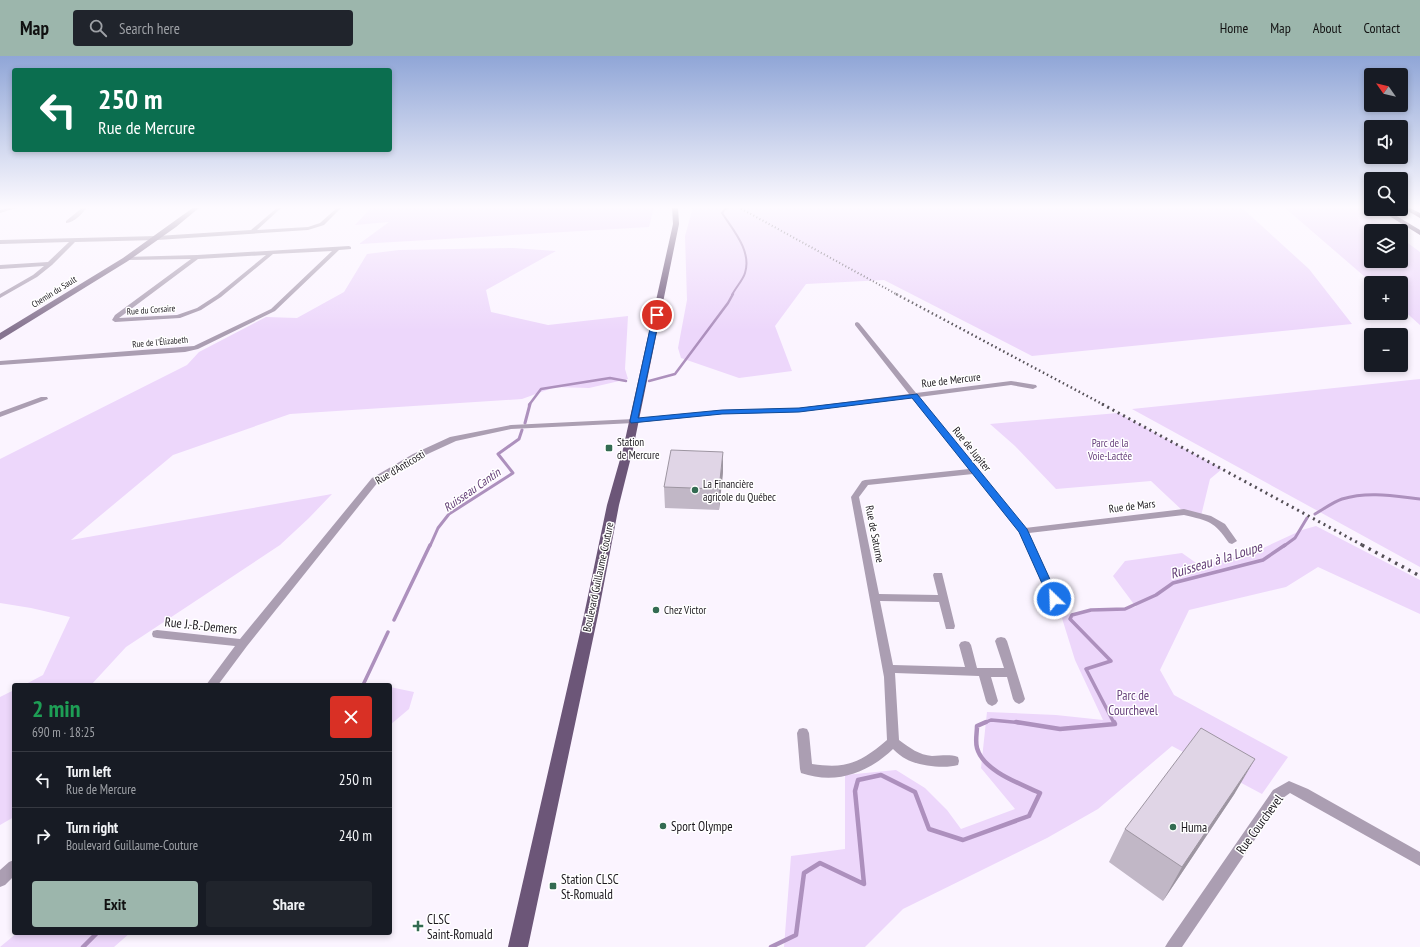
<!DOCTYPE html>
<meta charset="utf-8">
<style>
:root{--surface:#171b24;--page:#20242c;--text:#f1f3f6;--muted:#9ea1a6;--line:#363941;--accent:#9cb6ac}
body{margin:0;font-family:"PT Sans Narrow",sans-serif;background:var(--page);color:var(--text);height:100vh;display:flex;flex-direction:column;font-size:15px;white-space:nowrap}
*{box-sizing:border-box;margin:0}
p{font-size:13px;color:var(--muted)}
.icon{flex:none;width:22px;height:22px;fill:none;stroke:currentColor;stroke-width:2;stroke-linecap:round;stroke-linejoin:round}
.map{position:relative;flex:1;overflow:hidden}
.drawer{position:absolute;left:12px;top:627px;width:380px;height:252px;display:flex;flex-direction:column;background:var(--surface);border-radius:4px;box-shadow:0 2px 6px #0003}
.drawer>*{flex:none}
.hud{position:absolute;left:12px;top:12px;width:380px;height:84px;border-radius:4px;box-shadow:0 2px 6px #0003;background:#0b6e4f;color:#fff;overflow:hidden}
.needle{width:26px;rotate:304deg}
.tools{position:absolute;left:1364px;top:12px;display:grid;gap:8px}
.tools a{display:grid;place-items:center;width:44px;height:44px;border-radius:4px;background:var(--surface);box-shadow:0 2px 6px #0003;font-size:20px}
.pin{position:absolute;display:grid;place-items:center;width:34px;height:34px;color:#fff;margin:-17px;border:2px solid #fff;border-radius:50%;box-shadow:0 1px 4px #0007}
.me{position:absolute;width:44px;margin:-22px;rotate:336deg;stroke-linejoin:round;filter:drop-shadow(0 0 3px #0008)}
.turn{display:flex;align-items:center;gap:14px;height:84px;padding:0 20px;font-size:18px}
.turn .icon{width:52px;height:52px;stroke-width:2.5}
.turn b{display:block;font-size:28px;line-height:34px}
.round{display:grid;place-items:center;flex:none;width:42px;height:42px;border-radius:4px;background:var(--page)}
.head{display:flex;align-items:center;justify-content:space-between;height:68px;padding:0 20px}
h1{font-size:24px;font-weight:800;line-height:30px;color:#1e9e55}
.primary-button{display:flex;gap:8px;margin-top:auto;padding:8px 20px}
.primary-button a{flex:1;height:46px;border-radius:4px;background:var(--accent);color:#111;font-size:16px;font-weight:800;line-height:46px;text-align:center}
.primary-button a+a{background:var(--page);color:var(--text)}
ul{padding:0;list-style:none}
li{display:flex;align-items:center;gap:12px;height:56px;padding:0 20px;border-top:1px solid var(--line)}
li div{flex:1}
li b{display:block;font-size:15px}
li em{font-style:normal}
header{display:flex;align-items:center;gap:24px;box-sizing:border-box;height:56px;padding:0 20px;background:var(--accent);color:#111}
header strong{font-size:19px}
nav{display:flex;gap:22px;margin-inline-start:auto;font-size:14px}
.search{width:280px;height:36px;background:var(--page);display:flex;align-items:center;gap:10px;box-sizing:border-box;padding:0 14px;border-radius:4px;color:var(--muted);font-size:15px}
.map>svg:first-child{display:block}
.green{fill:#edd7fb}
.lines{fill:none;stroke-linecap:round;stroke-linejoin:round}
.stream-far4{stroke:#ad90bd;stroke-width:2}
.stream-far3{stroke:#ad90bd;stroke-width:2.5}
.stream-far2{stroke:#ad90bd;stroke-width:3}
.stream-far1{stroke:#ad90bd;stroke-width:3.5}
.stream{stroke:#ad90bd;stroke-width:4.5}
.street{fill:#ab9eb2;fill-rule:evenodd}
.secondary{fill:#867490;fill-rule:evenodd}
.primary{fill:#6c5678;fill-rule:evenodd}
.highway{fill:#553c63;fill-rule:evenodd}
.rail-far3{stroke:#544f56;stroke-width:2;stroke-dasharray:1 2.5;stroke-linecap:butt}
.rail-far2{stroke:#544f56;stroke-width:2.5;stroke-dasharray:1.5 3;stroke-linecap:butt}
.rail-far1{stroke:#544f56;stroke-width:3;stroke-dasharray:2 4;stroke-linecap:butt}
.rail{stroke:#544f56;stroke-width:3.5;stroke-dasharray:2.5 5;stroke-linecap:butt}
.wall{fill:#c1b7c6}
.shaded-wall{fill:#9d95a1}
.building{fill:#e0d5e6;stroke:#9d95a1}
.route{fill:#1a73e8;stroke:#114b97}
.poi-dot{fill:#336b52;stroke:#fff;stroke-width:1.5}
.labels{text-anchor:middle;stroke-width:3;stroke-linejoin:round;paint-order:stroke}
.far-street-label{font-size:9px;fill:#1c181e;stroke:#fff}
.street-label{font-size:11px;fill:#1c181e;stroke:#fff}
.poi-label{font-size:11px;fill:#1c181e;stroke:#fff;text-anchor:start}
.park-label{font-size:11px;fill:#69437d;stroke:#fff}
.water-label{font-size:12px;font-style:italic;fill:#613b74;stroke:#fff}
.near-street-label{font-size:13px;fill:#1c181e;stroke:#fff}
.near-park-label{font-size:13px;fill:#69437d;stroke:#fff}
.near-poi-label{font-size:13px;fill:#1c181e;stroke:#fff;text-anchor:start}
.near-water-label{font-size:14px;font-style:italic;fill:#613b74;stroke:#fff}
</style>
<header>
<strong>Map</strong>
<div class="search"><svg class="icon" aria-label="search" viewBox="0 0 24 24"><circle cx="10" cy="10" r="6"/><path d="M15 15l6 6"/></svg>Search here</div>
<nav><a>Home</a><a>Map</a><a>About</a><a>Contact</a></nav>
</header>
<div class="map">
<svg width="1420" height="891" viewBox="0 0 1420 891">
<rect width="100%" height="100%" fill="#fbf4ff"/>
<path class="green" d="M372 151H654L649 171 359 188 389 166 355 169Z
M693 151H1241L1309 213 1352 268 1032 300 884 224 806 228 775 270 792 315 739 322 681 302 678 292 687 244 685 180Z
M1284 151H1355L1392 175H1371V205H1401V182L1420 196V269L1401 252V227H1372Z
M513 192 556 195 486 234 491 256 548 269 628 260 625 313 628 323 589 332 555 331 522 343 290 358 173 399 71 484 332 438 309 462 280 489 126 591 91 629H24L43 619 70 561 31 552 0 547V403L187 309 199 296 266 261 297 262 344 236 367 198 399 194Z
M1420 323V511L1132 353Z
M1118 357 1222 413 1210 423 1201 460 1184 456 1151 425 1056 433 1015 390 990 368Z
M1316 470 1420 524V558L1318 511 1286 531 1189 554 1160 614 1174 639 1288 701 1262 738 1172 690 1098 753 1047 782 903 853 865 891H784L791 800 845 793V719L896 714 925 732 947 754 961 773 1015 753 981 712 987 656 1056 659 1103 664 1075 604 1061 559 1136 551 1113 520 1125 505 1182 497 1199 509 1248 499 1302 474Z
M390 631 414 636 409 653 390 669Z
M14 634V761L0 769V641Z
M17 877H130L114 891H0Z"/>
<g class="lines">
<path class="stream-far4" d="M731 151 725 153 722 157C733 174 752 195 745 217 743 224 736 231 732 239"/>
<path class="stream-far3" d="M649 325 675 318 728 247 733 238
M529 349 541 333 610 322 626 325"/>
<path class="stream-far2" d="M525 367 530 348
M1315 458C1324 453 1333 446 1342 443 1368 435 1394 440 1420 443
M430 490 438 472 449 458 513 417 498 398 519 383 522 374
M1284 490 1295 482 1307 462"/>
<path class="stream-far1" d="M394 564 430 489
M363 629 388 576
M984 667 991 664 1022 667
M1114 667 1086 613 1111 605 1070 563 1072 559 1091 554 1125 553 1156 539 1173 527 1263 504 1285 489"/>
<path class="stream" d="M1016 666 1060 673 1115 668 1114 666
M83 891 97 877
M771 891 796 879 804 817 820 807 864 828 855 735 858 724 881 719 915 736 929 773 963 784 1029 760 1040 737C1021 728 983 715 977 692 975 685 977 677 977 670L986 666"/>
<path class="street" d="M13 151H19L0 157V154Z
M83 151H87C83 157 74 167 66 167V165Z
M278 151H282L257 174 308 171 320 167 338 151H342L324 169 308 174 157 184 75 186 52 209 37 221 0 242V238L33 219 44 210 0 213V209L48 206 69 186 0 188V184L157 180 251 174Z
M349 190 351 191V193L339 194 275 255 198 293 185 296 0 309V305L194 290 271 253 332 195 273 198 221 241 201 254 180 262 115 266 112 264 115 259 191 203 127 204 124 202 125 201 197 199ZM266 199 217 239 197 252 177 259 119 262 198 203Z
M857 266 859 267 916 337 1011 325 1036 329 1037 331 1033 333 1011 329 919 341 1025 472 1184 453 1211 460 1225 468 1237 485 1232 488 1229 487C1214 465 1209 465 1184 459L1029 477 1059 543 1058 545H1050L1049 543 1019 476 973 418 868 429 859 441 879 538 938 539 933 519 934 517H942L955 570 954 573H946L939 546 880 545 893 609 965 611 959 589 961 586 965 585 969 586 971 589 977 612H1004L995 585 997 582 1001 581 1005 582 1007 585 1025 643 1023 646 1019 648 1015 646 1013 643 1007 621H991L998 645 996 648 992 650 988 648 986 645 979 620 895 617 899 684C910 692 919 699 932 700 941 700 949 698 958 701L959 705 958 709C945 713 918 710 906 703 902 701 897 697 893 693 868 717 836 729 801 717L800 713 797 677 799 673 803 672 807 673 809 677 812 708C847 713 860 707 887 684L884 621 851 441 862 425 865 424 969 413 912 342 799 356 722 358 634 367 511 373 456 385 419 402 378 426 247 590 218 629H206L235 590 157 582 153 581 152 578 153 575 157 574 240 583 372 422 413 398 450 381 511 369 634 363 722 354 799 352 909 338 855 269V267Z
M41 341H47L48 343 0 361V356Z
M1289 725 1308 733 1420 796V810L1290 737 1283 742 1182 891H1165L1168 886 1273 734Z
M14 804V820L5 829 0 831V814L9 806Z"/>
<path class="secondary" d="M194 151H200L176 171 128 205 0 284V277L123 202Z"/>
<path class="primary" d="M672 151H678L679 168 633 393 619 449 598 559 528 891H508L584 559 607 449 623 393 673 168Z"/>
<path class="highway" d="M1401 151H1408L1420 157V162Z
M1378 153H1385L1420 174V179Z"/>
<path class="rail-far3" d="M738 151 898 239"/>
<path class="rail-far2" d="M896 238 1104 349"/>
<path class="rail-far1" d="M1102 348 1364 490"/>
<path class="rail" d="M1362 489 1420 520"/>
</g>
<path class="wall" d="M723 416 719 454 665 452 664 431Z
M1235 737 1163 845 1109 806 1125 773Z"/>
<path class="shaded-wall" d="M723 396V416L719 454V433Z
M1255 703 1235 737 1163 845 1182 811Z"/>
<path class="building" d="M671 394 723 396 719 433 664 431Z
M1201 672 1255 703 1182 811 1125 773Z"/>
<linearGradient id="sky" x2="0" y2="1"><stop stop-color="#90a6d7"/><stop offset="0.55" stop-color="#fdfaff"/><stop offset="1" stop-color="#fdfaff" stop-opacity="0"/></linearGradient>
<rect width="1420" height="275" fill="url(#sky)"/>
<path class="route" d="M657 257 660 259 638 362 722 354 799 352 917 338 1027 473 1059 543 1058 546H1050L1049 543 1019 476 912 342 799 356 722 358 631 367 630 365 653 259Z"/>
<g class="poi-dot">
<rect x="605" y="388" width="8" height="8" rx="2"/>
<circle cx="695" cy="434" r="4"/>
<circle cx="656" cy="554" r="4"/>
<circle cx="663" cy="770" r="4"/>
<circle cx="1173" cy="771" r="4"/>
<rect x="549" y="826" width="8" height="8" rx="2"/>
<path d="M416 864h4v4h4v4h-4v4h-4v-4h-4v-4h4z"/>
</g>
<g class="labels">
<g class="far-street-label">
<text transform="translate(54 236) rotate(-32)" y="3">Chemin du Sault</text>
<text transform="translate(151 254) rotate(-4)" y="3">Rue du Corsaire</text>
<text transform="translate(160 286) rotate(-5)" y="3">Rue de l'Élizabeth</text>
</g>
<g class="street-label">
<text transform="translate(951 324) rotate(-7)" y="4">Rue de Mercure</text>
<text transform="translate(972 393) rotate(51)" y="4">Rue de Jupiter</text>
<text transform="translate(400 411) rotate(-31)" y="4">Rue d'Anticosti</text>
<text transform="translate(1132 450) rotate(-7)" y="4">Rue de Mars</text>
<text transform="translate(875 478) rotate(79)" y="4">Rue de Saturne</text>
<text transform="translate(598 521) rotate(-78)" y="4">Boulevard Guillaume-Couture</text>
</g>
<g class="poi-label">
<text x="617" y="390">Station<tspan x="617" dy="13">de Mercure</tspan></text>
<text x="703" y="432">La Financière<tspan x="703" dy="13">agricole du Québec</tspan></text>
<text x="664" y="558">Chez Victor</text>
</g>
<g class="park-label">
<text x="1110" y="391">Parc de la<tspan x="1110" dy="13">Voie-Lactée</tspan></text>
</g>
<g class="water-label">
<text transform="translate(472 434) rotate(-35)" y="4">Ruisseau Cantin</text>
</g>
<g class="near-street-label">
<text transform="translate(201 569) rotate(6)" y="5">Rue J.-B.-Demers</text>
<text transform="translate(1259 768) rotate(-54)" y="5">Rue Courchevel</text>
</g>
<g class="near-park-label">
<text x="1133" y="644">Parc de<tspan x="1133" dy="15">Courchevel</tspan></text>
</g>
<g class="near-poi-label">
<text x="671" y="775">Sport Olympe</text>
<text x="1181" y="776">Huma</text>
<text x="561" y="828">Station CLSC<tspan x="561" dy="15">St-Romuald</tspan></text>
<text x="427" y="868">CLSC<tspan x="427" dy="15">Saint-Romuald</tspan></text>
</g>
<g class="near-water-label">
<text transform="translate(1216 504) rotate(-17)" y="5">Ruisseau à la Loupe</text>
</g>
</g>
</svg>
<div class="tools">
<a><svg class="needle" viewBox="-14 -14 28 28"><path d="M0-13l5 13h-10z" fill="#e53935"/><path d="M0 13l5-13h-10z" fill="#9ea1a6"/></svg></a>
<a><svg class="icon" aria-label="sound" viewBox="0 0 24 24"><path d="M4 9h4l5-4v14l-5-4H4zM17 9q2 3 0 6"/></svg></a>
<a><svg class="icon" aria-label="search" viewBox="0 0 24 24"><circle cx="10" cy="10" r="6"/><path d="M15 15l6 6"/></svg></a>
<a><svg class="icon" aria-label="layers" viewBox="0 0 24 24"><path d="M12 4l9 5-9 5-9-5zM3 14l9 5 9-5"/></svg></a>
<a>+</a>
<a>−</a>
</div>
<div class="pin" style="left:657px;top:259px;background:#d93025"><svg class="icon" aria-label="arrive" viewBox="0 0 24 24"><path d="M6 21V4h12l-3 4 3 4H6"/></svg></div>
<svg class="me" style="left:1054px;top:543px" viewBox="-20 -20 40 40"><circle r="17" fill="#1a73e8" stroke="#fff" stroke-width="3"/><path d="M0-11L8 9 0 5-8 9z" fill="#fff"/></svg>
<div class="hud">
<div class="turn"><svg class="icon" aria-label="left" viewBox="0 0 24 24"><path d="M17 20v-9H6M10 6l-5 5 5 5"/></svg><div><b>250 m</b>Rue de Mercure</div></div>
</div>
<section class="drawer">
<div class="head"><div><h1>2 min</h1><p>690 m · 18:25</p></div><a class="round" style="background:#d93025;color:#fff"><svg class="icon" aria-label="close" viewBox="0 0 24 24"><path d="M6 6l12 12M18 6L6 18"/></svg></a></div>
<ul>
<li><svg class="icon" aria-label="left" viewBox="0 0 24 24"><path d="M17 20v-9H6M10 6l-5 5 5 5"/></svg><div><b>Turn left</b><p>Rue de Mercure</p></div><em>250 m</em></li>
<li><svg class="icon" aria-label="right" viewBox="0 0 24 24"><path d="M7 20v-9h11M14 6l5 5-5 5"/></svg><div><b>Turn right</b><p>Boulevard Guillaume-Couture</p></div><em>240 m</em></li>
</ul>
<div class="primary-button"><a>Exit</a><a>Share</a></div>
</section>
</div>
